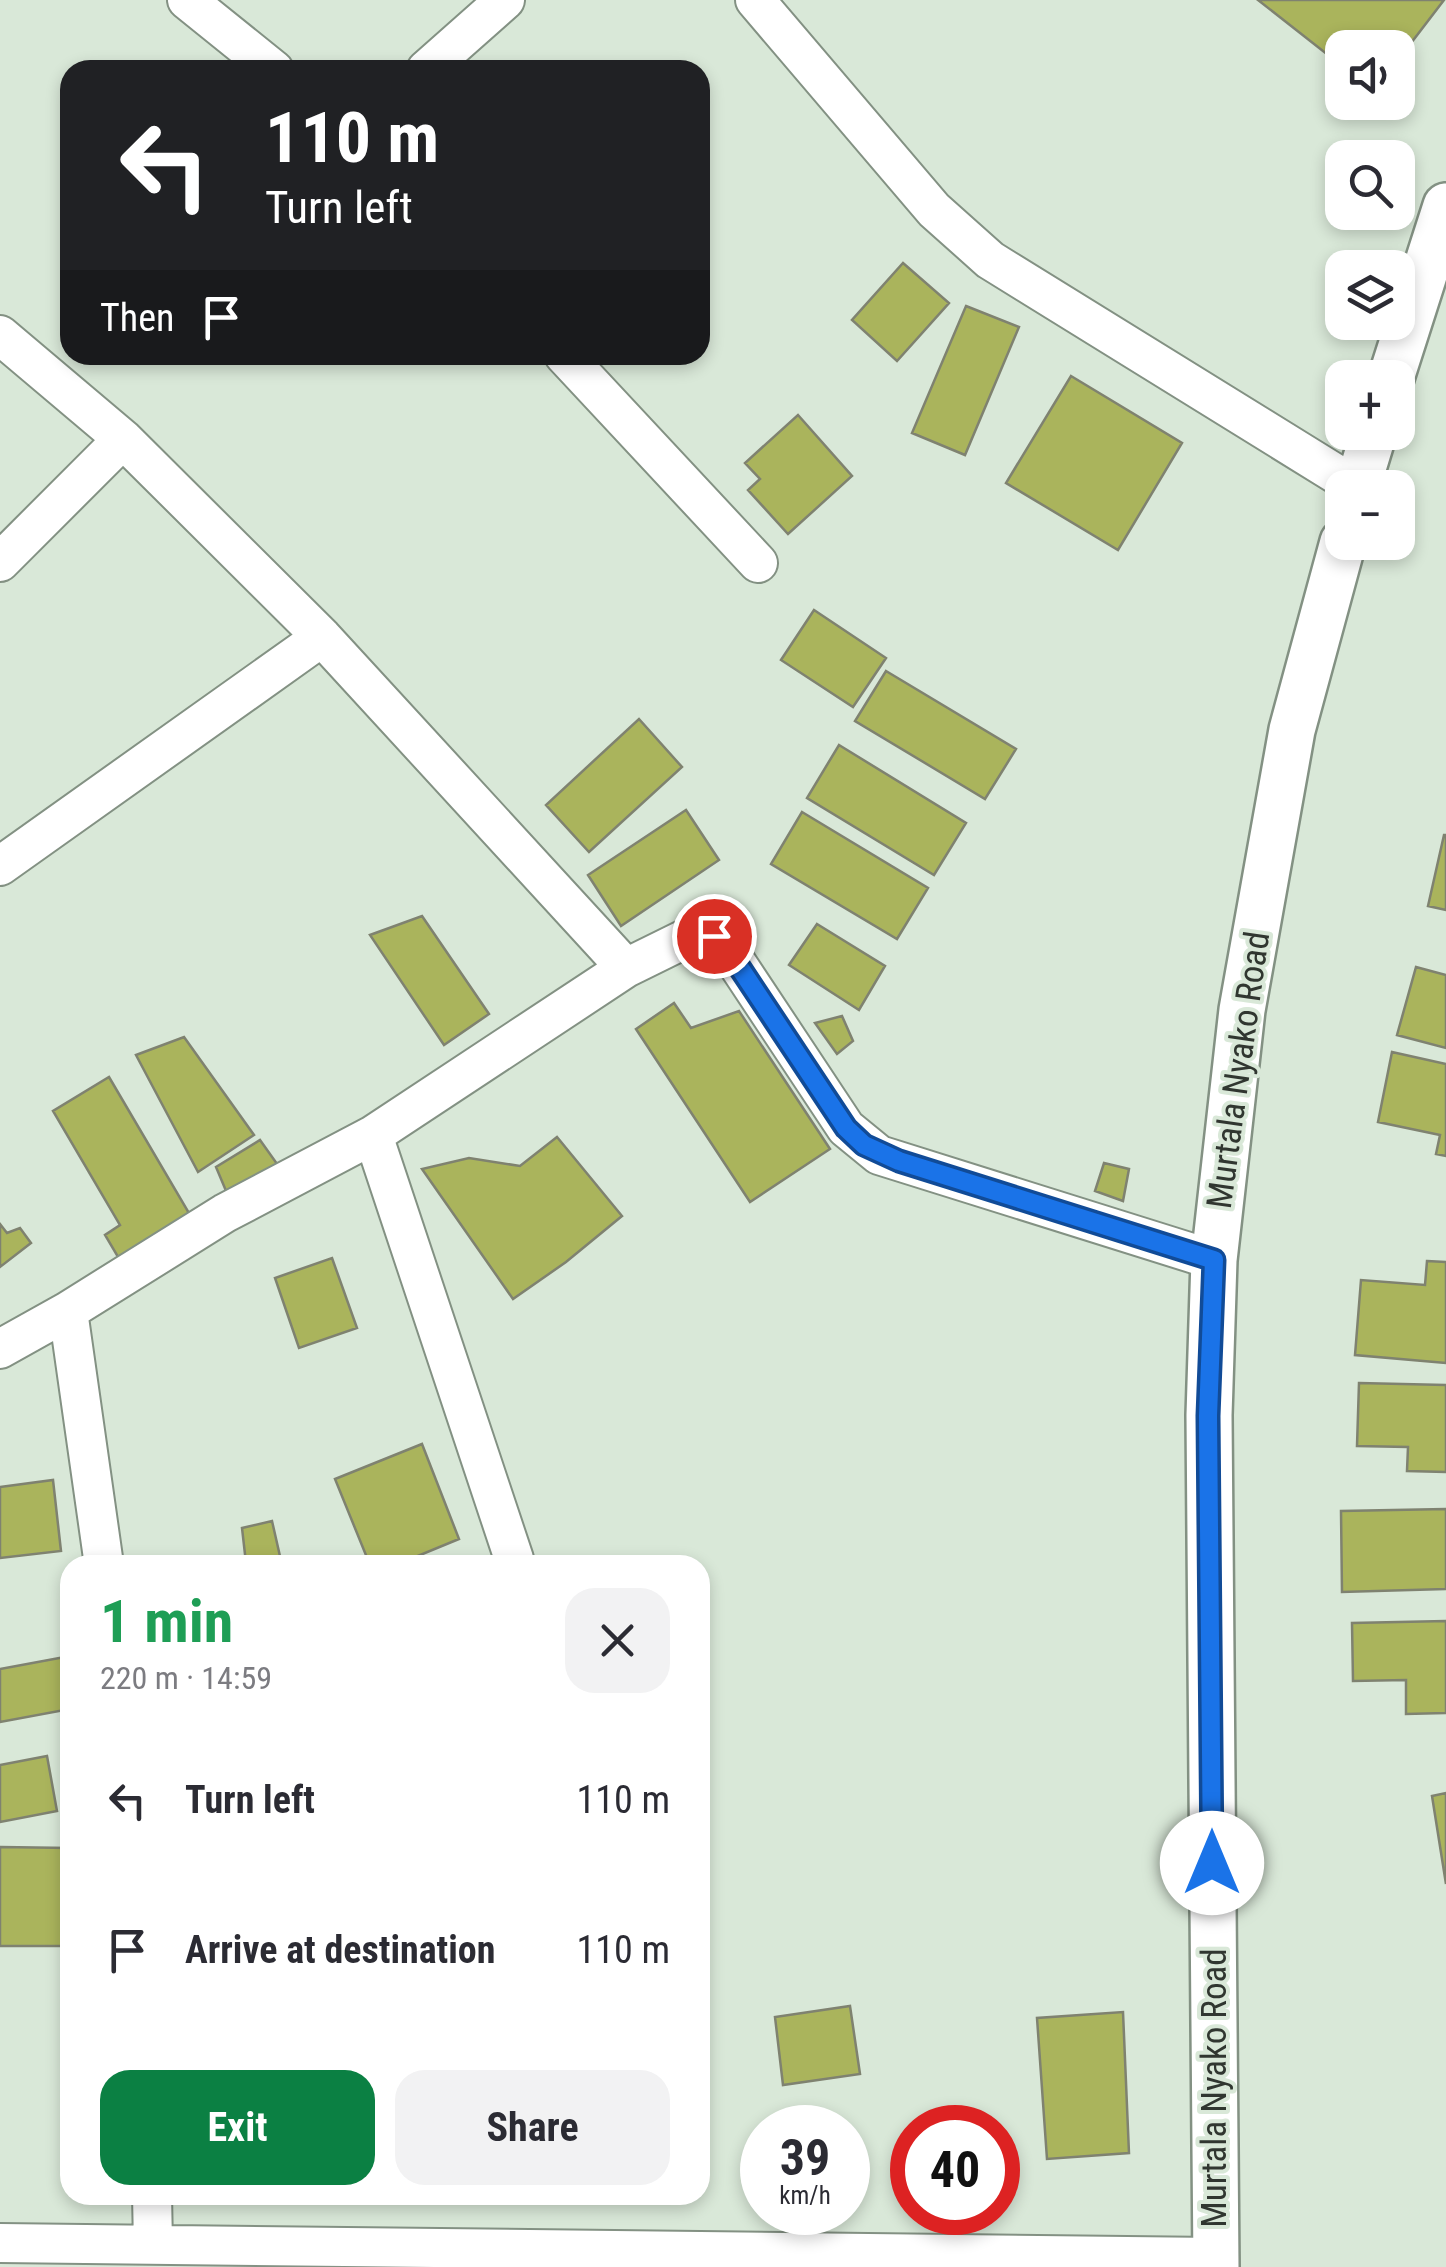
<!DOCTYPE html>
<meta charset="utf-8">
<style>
:root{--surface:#fff;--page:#f2f2f3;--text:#2b2b33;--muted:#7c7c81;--accent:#0b8043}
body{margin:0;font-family:"Roboto Condensed",sans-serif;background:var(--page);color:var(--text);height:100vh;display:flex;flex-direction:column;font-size:38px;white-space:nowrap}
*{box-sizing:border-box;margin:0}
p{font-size:32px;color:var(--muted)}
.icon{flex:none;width:55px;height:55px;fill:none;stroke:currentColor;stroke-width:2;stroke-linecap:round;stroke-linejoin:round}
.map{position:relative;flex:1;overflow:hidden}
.sheet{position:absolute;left:60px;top:1555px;width:650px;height:650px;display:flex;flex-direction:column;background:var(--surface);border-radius:30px;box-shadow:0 5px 15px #0003}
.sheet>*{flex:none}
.banner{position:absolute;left:60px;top:60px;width:650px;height:305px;border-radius:30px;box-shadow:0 5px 15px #0003;background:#202124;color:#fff;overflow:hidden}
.controls{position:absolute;left:1325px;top:30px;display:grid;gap:20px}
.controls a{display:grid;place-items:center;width:90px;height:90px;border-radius:20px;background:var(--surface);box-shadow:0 5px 15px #0003;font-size:50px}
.speed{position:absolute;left:740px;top:2105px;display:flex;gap:20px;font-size:50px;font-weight:700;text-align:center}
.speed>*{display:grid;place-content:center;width:130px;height:130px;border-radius:50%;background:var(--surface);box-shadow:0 5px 15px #0003;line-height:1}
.speed small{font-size:25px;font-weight:400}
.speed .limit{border:15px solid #d22;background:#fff;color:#111}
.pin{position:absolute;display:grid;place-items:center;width:85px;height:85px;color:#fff;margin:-42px;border:5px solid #fff;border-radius:50%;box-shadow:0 2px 10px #0007}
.me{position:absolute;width:110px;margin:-55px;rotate:0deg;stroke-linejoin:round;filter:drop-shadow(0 0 8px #0008)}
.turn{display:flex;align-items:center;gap:35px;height:210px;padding:0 40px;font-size:45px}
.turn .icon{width:130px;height:130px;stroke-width:2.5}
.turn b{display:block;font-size:70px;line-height:85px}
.then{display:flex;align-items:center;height:95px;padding:0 40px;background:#0003;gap:20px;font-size:38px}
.round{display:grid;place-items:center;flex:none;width:105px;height:105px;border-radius:30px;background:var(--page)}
.summary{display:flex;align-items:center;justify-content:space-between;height:170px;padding:0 40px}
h1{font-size:60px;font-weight:700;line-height:75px;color:#1e9e55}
.cta{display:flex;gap:20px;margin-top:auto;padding:20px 40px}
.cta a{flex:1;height:115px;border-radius:30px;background:var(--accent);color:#fff;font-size:40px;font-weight:700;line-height:115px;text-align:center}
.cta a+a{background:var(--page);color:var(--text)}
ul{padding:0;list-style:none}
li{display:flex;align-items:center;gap:30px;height:150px;padding:0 40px}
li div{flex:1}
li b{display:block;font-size:38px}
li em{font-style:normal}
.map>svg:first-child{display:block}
.building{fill:#aab45c;stroke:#7f8270;stroke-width:2.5}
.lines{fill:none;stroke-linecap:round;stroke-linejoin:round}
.minor-casing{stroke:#839183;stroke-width:42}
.tertiary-casing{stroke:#839183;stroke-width:50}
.minor{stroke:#fff;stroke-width:38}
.tertiary{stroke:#fff;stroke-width:45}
.route-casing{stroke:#114b97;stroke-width:25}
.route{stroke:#1a73e8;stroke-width:18}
.labels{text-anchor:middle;stroke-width:8;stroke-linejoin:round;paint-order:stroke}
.street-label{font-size:35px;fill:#303630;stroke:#d9e8d8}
</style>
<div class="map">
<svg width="1446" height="2267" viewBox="0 0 1446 2267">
<rect width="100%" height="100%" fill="#d9e8d8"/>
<path class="building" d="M1258 0H1444L1398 60V48H1342V66Z
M903 263 949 303 897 361 852 320Z
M966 306 1019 327 965 455 912 433Z
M1071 376 1182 443 1118 550 1006 483Z
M798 415 852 476 788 534 748 490 760 479 745 463Z
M814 610 886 658 853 707 781 660Z
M886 671 1016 749 985 799 855 721Z
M639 719 682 767 589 852 546 805Z
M839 745 966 823 934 875 807 798Z
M686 810 719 860 621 926 588 875Z
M802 812 928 888 897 939 771 864Z
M1444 835H1446V910L1428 906Z
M422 916 489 1014 444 1045 370 935Z
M817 924 885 966 859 1010 789 965Z
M1416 967 1446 975V1048L1397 1035Z
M674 1003 691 1028 739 1011 830 1149 750 1202 636 1029Z
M842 1016 853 1041 837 1054 815 1023Z
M184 1037 254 1135 198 1172 136 1055Z
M1392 1052 1446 1064V1156L1436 1154 1440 1135 1378 1122Z
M109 1077 196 1225 124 1267 105 1235 120 1225 53 1111Z
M557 1137 622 1216 566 1262 513 1299 422 1169 469 1158 520 1166Z
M260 1140 280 1168 229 1198 216 1167Z
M1104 1163 1129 1169 1123 1201 1095 1191Z
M0 1224 7 1233 20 1228 31 1243 0 1267Z
M332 1258 357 1328 299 1348 275 1278Z
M1427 1261 1446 1262V1363L1355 1355 1361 1280 1425 1285Z
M1359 1383 1446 1385V1472L1407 1471 1408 1447 1357 1446Z
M422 1444 459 1539 396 1565H370L335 1479Z
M53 1480 61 1551 0 1558V1487Z
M1446 1509V1589L1342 1592 1341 1511Z
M272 1521 282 1565H241L246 1563 242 1528Z
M1446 1621V1713L1406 1714V1680L1353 1681 1352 1623Z
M70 1656V1709L0 1722V1669Z
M47 1756 57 1811 0 1822V1765Z
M1446 1793V1884L1432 1796Z
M0 1847 70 1848V1946H0Z
M850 2006 860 2074 783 2085 775 2017Z
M1123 2012 1129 2153 1047 2159 1037 2018Z"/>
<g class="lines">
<g class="minor-casing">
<path id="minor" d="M187 0 274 70
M755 0 934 210 990 260 1357 487
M426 70 505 0
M0 335 123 439 322 637 626 968
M564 355 758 563
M0 562 123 439
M0 866 322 637
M373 1135 514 1559
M68 1311 104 1565
M0 1349 68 1311 225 1213 373 1135 626 968 697 933 714 936 730 953 846 1128 879 1155 1214 1260
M152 2195 153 2244
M0 2243 1216 2257"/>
</g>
<g class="tertiary-casing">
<path id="tertiary" d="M1391 378 1446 206
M1357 488 1374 432
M1216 2267 1209 1415 1214 1260 1242 1010 1292 730 1343 542"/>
</g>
<use href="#minor" class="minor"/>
<use href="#tertiary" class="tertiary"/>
</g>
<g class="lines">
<g class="route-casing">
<path id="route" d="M714 936 730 953 846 1128 864 1145 899 1161 1214 1260 1208 1416 1212 1863"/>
</g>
<use href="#route" class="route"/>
</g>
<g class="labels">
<g class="street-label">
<text transform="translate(1238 1070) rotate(-82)" y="12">Murtala Nyako Road</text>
<text transform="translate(1214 2088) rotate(-90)" y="12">Murtala Nyako Road</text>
</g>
</g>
</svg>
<div class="controls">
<a><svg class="icon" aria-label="sound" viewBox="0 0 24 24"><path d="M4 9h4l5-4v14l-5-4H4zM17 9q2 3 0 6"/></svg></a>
<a><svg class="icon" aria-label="search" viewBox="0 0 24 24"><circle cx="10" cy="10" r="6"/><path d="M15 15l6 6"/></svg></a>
<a><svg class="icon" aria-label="layers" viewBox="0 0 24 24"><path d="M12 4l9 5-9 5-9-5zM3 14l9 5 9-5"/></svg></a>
<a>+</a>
<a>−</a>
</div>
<div class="speed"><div>39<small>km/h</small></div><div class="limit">40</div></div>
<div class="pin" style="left:714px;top:936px;background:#d93025"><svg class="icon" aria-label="arrive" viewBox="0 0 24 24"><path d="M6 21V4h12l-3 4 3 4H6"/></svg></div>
<svg class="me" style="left:1212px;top:1863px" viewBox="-20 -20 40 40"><circle r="19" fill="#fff"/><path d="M0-13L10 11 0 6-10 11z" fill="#1a73e8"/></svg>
<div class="banner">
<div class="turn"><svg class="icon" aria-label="left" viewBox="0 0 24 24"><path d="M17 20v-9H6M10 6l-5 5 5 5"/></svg><div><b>110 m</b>Turn left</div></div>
<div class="then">Then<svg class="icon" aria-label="arrive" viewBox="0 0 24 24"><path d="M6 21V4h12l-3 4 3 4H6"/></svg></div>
</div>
<section class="sheet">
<div class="summary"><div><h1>1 min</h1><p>220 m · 14:59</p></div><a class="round"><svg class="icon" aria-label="close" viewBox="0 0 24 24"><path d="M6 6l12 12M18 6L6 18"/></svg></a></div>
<ul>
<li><svg class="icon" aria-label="left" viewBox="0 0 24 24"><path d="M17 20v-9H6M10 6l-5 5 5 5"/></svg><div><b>Turn left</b></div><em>110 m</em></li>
<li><svg class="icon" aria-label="arrive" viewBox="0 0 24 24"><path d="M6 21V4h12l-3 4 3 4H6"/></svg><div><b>Arrive at destination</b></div><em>110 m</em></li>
</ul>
<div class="cta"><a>Exit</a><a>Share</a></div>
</section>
</div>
